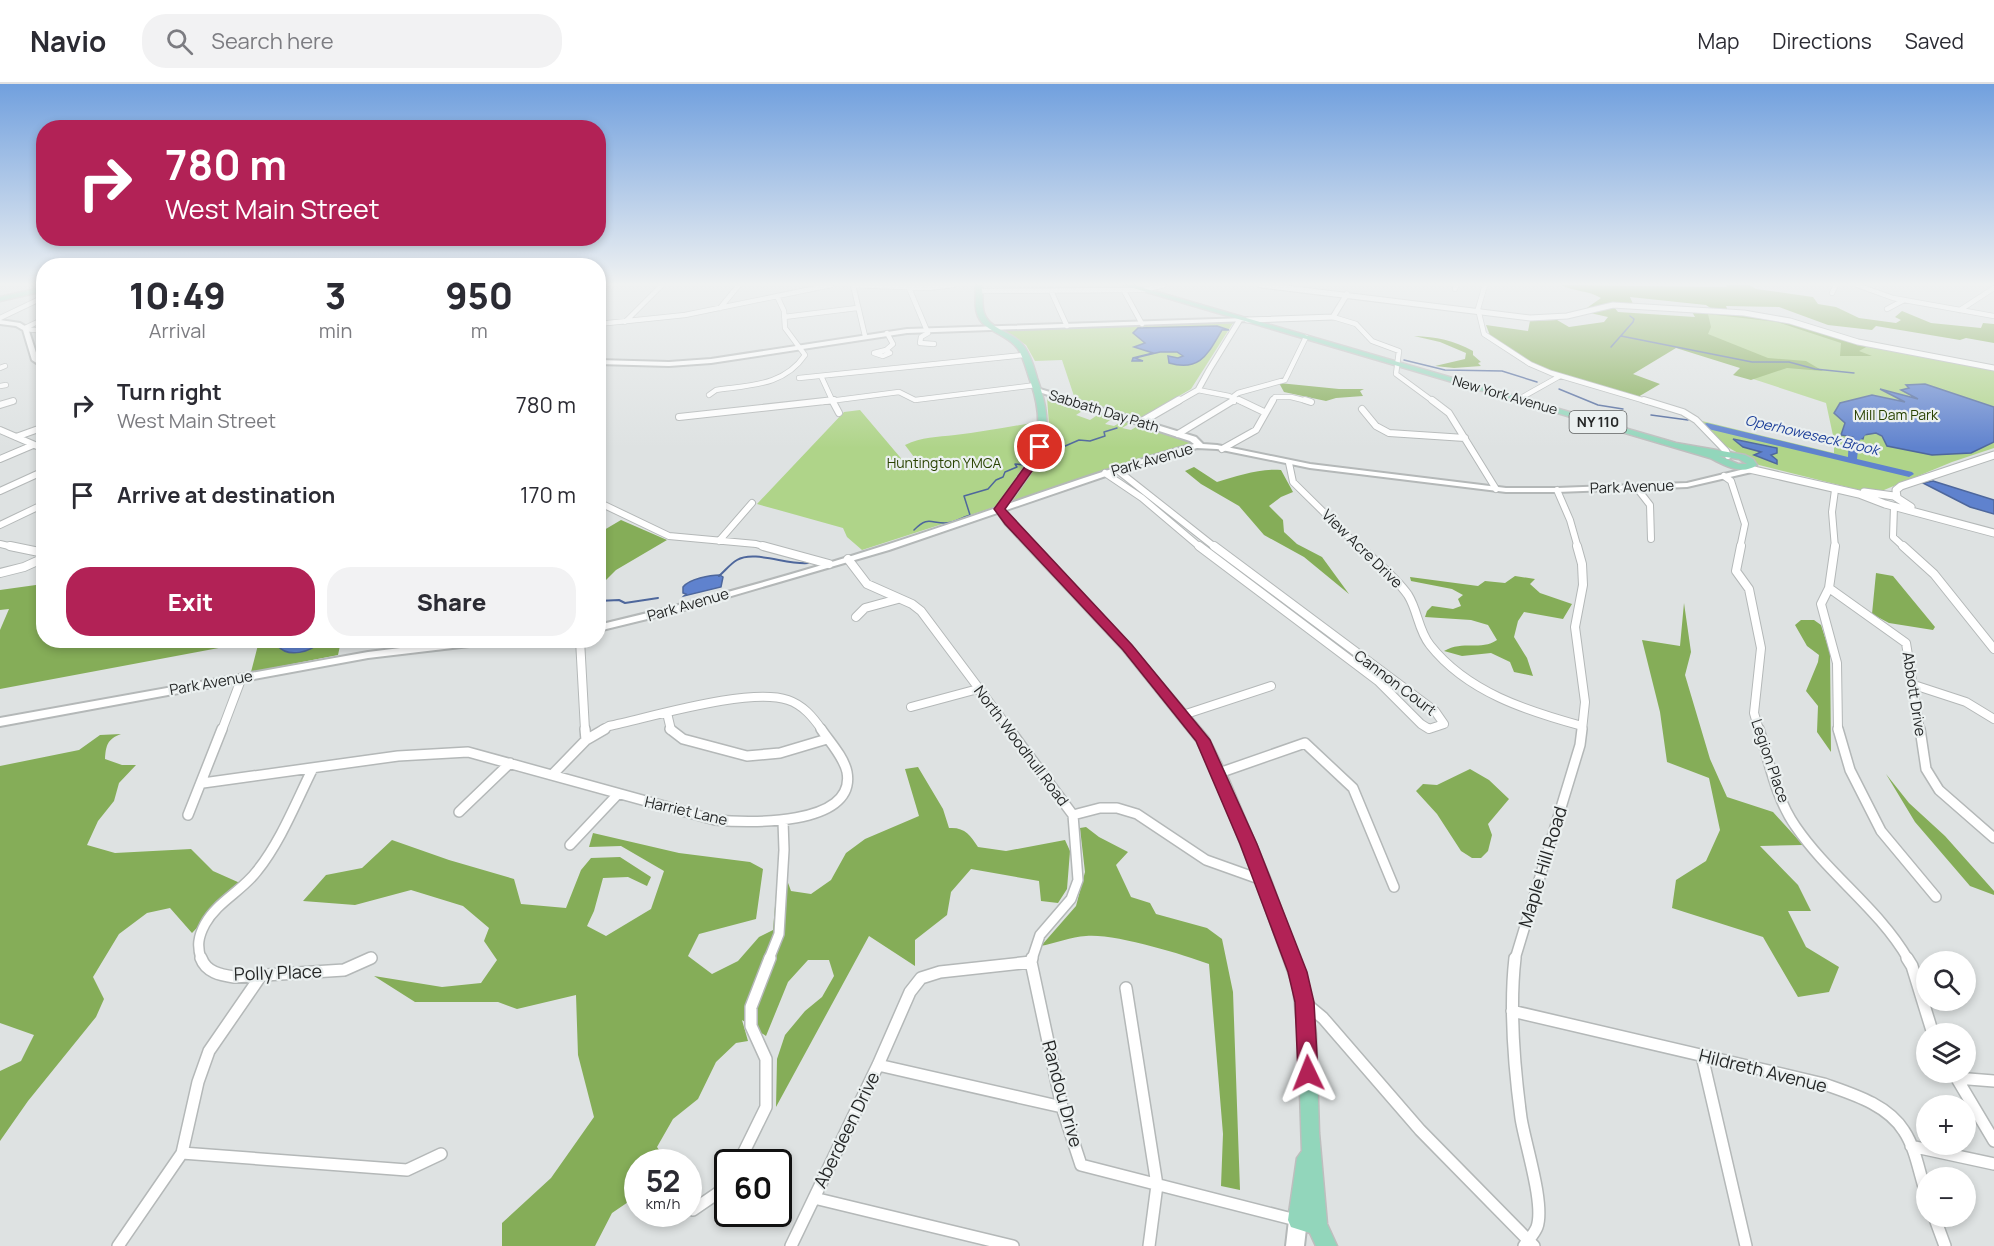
<!DOCTYPE html>
<meta charset="utf-8">
<style>
:root{--surface:#fff;--page:#f2f2f3;--text:#2b2b33;--muted:#7c7c81;--line:#e1e1e2;--accent:#b22256}
body{margin:0;font-family:Manrope,sans-serif;background:var(--page);color:var(--text);height:100vh;display:flex;flex-direction:column;font-size:22px;white-space:nowrap}
*{box-sizing:border-box;margin:0}
p{font-size:20px;color:var(--muted)}
.icon{flex:none;width:33px;height:33px;fill:none;stroke:currentColor;stroke-width:2;stroke-linecap:round;stroke-linejoin:round}
.map{position:relative;flex:1;overflow:hidden}
.side{position:absolute;left:36px;top:174px;width:570px;height:390px;display:flex;flex-direction:column;background:var(--surface);border-radius:24px;box-shadow:0 3px 9px #0003}
.side>*{flex:none}
.guide{position:absolute;left:36px;top:36px;width:570px;height:126px;border-radius:24px;box-shadow:0 3px 9px #0003;background:#b22256;color:#fff;overflow:hidden}
.tools{position:absolute;left:1916px;top:867px;display:grid;gap:12px}
.tools a{display:grid;place-items:center;width:60px;height:60px;border-radius:50%;background:var(--surface);box-shadow:0 3px 9px #0003;font-size:30px}
.speed{position:absolute;left:624px;top:1065px;display:flex;gap:12px;font-size:30px;font-weight:700;text-align:center}
.speed>*{display:grid;place-content:center;width:78px;height:78px;border-radius:50%;background:var(--surface);box-shadow:0 3px 9px #0003;line-height:1}
.speed small{font-size:15px;font-weight:400}
.speed .limit{border:3px solid #111;border-radius:9px;background:#fff;color:#111}
.pin{position:absolute;display:grid;place-items:center;width:51px;height:51px;color:#fff;margin:-26px;border:3px solid #fff;border-radius:50%;box-shadow:0 2px 6px #0007}
.me{position:absolute;width:66px;margin:-33px;rotate:358deg;stroke-linejoin:round;filter:drop-shadow(0 0 4px #0008)}
.turn{display:flex;align-items:center;gap:21px;height:126px;padding:0 30px;font-size:27px}
.turn .icon{width:78px;height:78px;stroke-width:2.5}
.turn b{display:block;font-size:42px;line-height:51px}
.eta{display:flex;justify-content:space-evenly;align-items:center;height:102px;text-align:center}
.eta b{font-size:36px;font-weight:800;line-height:42px}
.cta{display:flex;gap:12px;margin-top:auto;padding:12px 30px}
.cta a{flex:1;height:69px;border-radius:24px;background:var(--accent);color:#fff;font-size:24px;font-weight:800;line-height:69px;text-align:center}
.cta a+a{background:var(--page);color:var(--text)}
ul{padding:0;list-style:none}
li{display:flex;align-items:center;gap:18px;height:90px;padding:0 30px}
li div{flex:1}
li b{display:block;font-size:22px}
li em{font-style:normal}
header{display:flex;align-items:center;gap:36px;box-sizing:border-box;height:84px;padding:0 30px;background:var(--surface);border-bottom:2px solid var(--line)}
header strong{font-size:28px}
nav{display:flex;gap:33px;margin-inline-start:auto;font-size:21px}
.search{width:420px;height:54px;background:var(--page);display:flex;align-items:center;gap:15px;box-sizing:border-box;padding:0 21px;border-radius:24px;color:var(--muted);font-size:22px}
.map>svg:first-child{display:block}
.green{fill:#afd489}
.forest{fill:#85ad58}
.water{fill:#5f82ce;stroke:#4e679c;stroke-width:1.5}
.lines{fill:none;stroke-linecap:round;stroke-linejoin:round}
.stream-far1{stroke:#4e679c;stroke-width:1.5}
.stream{stroke:#4e679c;stroke-width:2}
.river{fill:#5f82ce;fill-rule:evenodd}
.minor-far4-casing{stroke:#b4b8b8;stroke-width:6}
.minor-far3-casing{stroke:#b4b8b8;stroke-width:8}
.minor-far2-casing{stroke:#b4b8b8;stroke-width:10}
.minor-far1-casing{stroke:#b4b8b8;stroke-width:12}
.minor-casing{stroke:#b4b8b8;stroke-width:14}
.tertiary-far1-casing{stroke:#b4b8b8;stroke-width:7}
.tertiary-casing{stroke:#b4b8b8;stroke-width:9}
.secondary-casing{stroke:#b4b8b8;stroke-width:4}
.primary-casing{stroke:#bebebe;stroke-width:3}
.minor-far4{stroke:#fff;stroke-width:4.5}
.minor-far3{stroke:#fff;stroke-width:6}
.minor-far2{stroke:#fff;stroke-width:8}
.minor-far1{stroke:#fff;stroke-width:9}
.minor{stroke:#fff;stroke-width:11}
.tertiary-far1{stroke:#fff;stroke-width:5}
.tertiary{stroke:#fff;stroke-width:7}
.secondary{fill:#fff;fill-rule:evenodd}
.primary{fill:#92d6bb;fill-rule:evenodd}
.route{fill:#b22256;stroke:#741638;stroke-width:1.5}
.labels{text-anchor:middle;stroke-width:4.5;stroke-linejoin:round;paint-order:stroke}
.far-street-label{font-size:14px;fill:#252727;stroke:#ebf0f0}
.far-park-label{font-size:14px;fill:#2a4302;stroke:#ebf0f0}
.shield{fill:#ebf0f0;stroke:#606363;stroke-width:1.5}
.shield-label{font-size:14px;font-weight:bold;fill:#252727}
.far-water-label{font-size:14px;font-style:italic;fill:#1f419b;stroke:#ebf0f0}
.street-label{font-size:15px;fill:#252727;stroke:#ebf0f0}
.near-street-label{font-size:18px;fill:#252727;stroke:#ebf0f0}
</style>
<header>
<strong>Navio</strong>
<div class="search"><svg class="icon" aria-label="search" viewBox="0 0 24 24"><circle cx="10" cy="10" r="6"/><path d="M15 15l6 6"/></svg>Search here</div>
<nav><a>Map</a><a>Directions</a><a>Saved</a></nav>
</header>
<div class="map">
<svg width="1994" height="1162" viewBox="0 0 1994 1162">
<rect width="100%" height="100%" fill="#dee2e2"/>
<path class="green" d="M1705 228 1774 235 1842 256 1994 285V364L1952 378 1884 406 1863 407 1759 381 1724 361 1702 337 1834 369V356L1826 319 1750 294 1767 275 1689 245Z
M1233 239 1191 305 1137 336 1075 315 1062 276 1035 277 1026 261 1003 246Z
M1049 312 1087 324 1076 331 1090 336 1102 328 1115 332 1105 340 1114 342 1125 336 1132 338 1122 344 1131 346 1141 340 1196 358 862 466 847 453 843 444 757 420 844 328 860 326 905 379 917 377 905 361C922 353 937 353 955 351 983 348 1011 342 1039 338L1036 363 1045 362 1050 354 1047 313Z"/>
<path class="forest" d="M1561 201 1727 203 1726 201H1749L1756 205 1813 213 1818 220 1836 223 1859 234 1896 239 1901 236 1895 233 1902 227 1931 239 1981 244 1983 239 1994 240V259L1966 254 1960 256 1876 242 1872 246 1828 241 1779 223 1726 222 1728 227 1712 225 1706 221 1630 213 1633 220 1584 226 1601 214C1588 206 1575 208 1561 201Z
M1614 223 1618 228 1695 233 1691 226 1779 236 1868 262 1859 267 1872 272H1840L1841 259 1777 238 1708 230 1711 243 1708 250 1768 274 1806 277 1823 287 1787 284 1751 296 1733 291 1740 284 1676 264 1633 290 1660 300 1638 313 1559 290 1535 280 1491 254 1486 241 1528 247 1530 237 1557 236 1569 243 1604 238 1608 233 1590 229Z
M1414 252C1437 253 1453 256 1473 267V271L1481 278 1478 279 1481 282 1454 284 1435 282 1465 275 1466 269 1440 258Z
M1279 299 1339 305H1364L1360 307 1363 312 1336 314 1326 317 1284 308Z
M1194 383 1217 398C1237 392 1260 384 1281 386L1293 408 1281 413 1269 422 1283 436 1284 448 1297 460 1322 473 1349 510 1304 473 1264 451 1239 422 1201 400 1185 387Z
M621 436 667 456 616 486 599 503V449Z
M1876 489 1893 492 1935 543 1933 546 1889 539 1872 530Z
M1515 492 1535 495 1530 500 1540 509 1572 520 1563 535 1524 528 1518 537 1514 553 1527 574 1533 592 1514 588 1510 578 1491 569 1462 572 1444 567C1463 556 1481 567 1497 556L1488 541 1471 536 1425 533 1427 527 1432 522 1453 525 1461 522 1458 515 1463 511 1452 505 1411 497 1410 493 1478 502 1485 497 1505 499Z
M43 500 44 556 256 557 0 605V546L9 525 0 526V506Z
M1684 519 1691 568 1685 591 1710 675 1727 713 1773 728 1803 761 1760 762 1798 801 1811 827H1788L1806 863 1839 883 1829 908 1798 913 1763 853 1672 824 1676 796 1706 777 1720 746 1709 694 1667 678 1660 628 1642 556 1680 562Z
M1801 536H1814L1821 541 1830 569 1831 668 1817 648 1818 622 1806 607 1818 578 1819 571 1807 562 1795 541Z
M259 557H279L277 561 315 563 321 557H341L338 571 251 588Z
M121 650C107 655 106 662 105 675L122 681H136L119 699 114 717 98 737 87 761 115 769 191 765 213 787 240 799 192 849 170 824 147 829 119 850 93 893 104 915 96 933 28 1017 0 1057V987L21 977 34 951 0 939V682L79 666 100 651Z
M918 683 943 725 949 744C965 743 970 751 978 763L1006 767 1065 756 1070 767 1067 805 1058 819 1041 817 1039 797 971 785 951 808 947 831 915 856V882L869 852 776 1023 777 975 785 951 805 927 822 913 834 892 829 876H808L788 898 766 952 742 936 748 957 736 959 716 978 698 1015 673 1035 657 1063 667 1078H638L637 1112 612 1129 595 1162H502V1139L551 1094 594 1033 578 971 576 911 517 925 498 918H415L374 892 442 903 481 899 497 876 484 857 489 844 463 822 411 806 355 821 303 817 326 791 362 784 392 756 449 776 514 795 521 820 566 824 581 786 591 774 620 773 651 793 647 802 628 793 603 794 594 827 587 842 606 852 651 825 664 787 621 762 589 763 593 749 679 769 750 778 763 785 756 835 699 850 688 872 712 890 738 877 759 853 773 846 779 774 791 807 811 810 831 796 846 769 865 755 919 732 905 685Z
M1470 685 1489 696 1509 715 1488 740 1492 751 1488 767 1481 774H1472L1461 767 1437 730 1416 707 1423 700 1437 701Z
M1886 690 1909 719 1945 752 1994 807V811L1970 802 1915 738Z
M1086 743 1099 753 1128 768 1116 781 1131 813 1150 819 1156 830 1207 844 1222 855 1233 908 1240 1106 1221 1102 1223 1050 1209 880C1182 870 1113 849 1086 852 1071 853 1056 859 1041 862L1076 822 1085 788 1080 744Z"/>
<path class="water" d="M1217 242 1229 246H1222C1208 269 1201 288 1169 279L1168 272 1178 274 1183 272 1177 268H1160L1135 274 1143 277H1132L1133 274 1153 269 1134 263 1145 259 1133 249 1138 244Z
M1925 300 1994 323V358L1971 369 1932 371 1887 362 1882 352 1876 349 1864 351 1863 355 1841 351 1845 339 1834 329 1840 319 1872 311 1905 318 1880 305 1918 315 1901 306 1909 304 1906 301Z
M1733 355 1777 364V369L1771 371 1777 376V380L1754 371 1761 368 1743 363Z
M1933 397 1994 416V430L1970 423 1923 399Z
M720 491 723 493 721 503 684 512 686 510 683 509V503C689 495 710 491 720 491Z
M279 557V556L321 557C311 568 288 575 277 561Z"/>
<g class="lines">
<path class="stream-far1" d="M1621 252 1752 278H1789L1815 285 1854 289
M1611 263 1633 238 1634 235 1630 232
M1404 276 1445 286 1502 287 1537 298
M1559 305 1598 321 1623 325
M1651 331 1688 336
M1056 366 1079 356 1090 357 1105 352 1104 348 1117 344
M914 446C928 432 930 439 945 439 953 439 963 433 970 431L964 412 988 405 996 396 1003 393 1005 388 1017 383 1015 380 1024 381"/>
<path class="stream" d="M719 492C725 487 730 480 737 476 754 466 787 481 808 479
M598 517 619 516 625 519 658 514"/>
<path class="river" d="M1707 339 1848 373C1848 358 1854 348 1867 342L1871 345 1859 357 1857 375 1912 388 1914 390 1909 393 1704 344V340Z"/>
<g class="minor-far4-casing">
<path id="minor-far4" d="M853 201 928 204 953 201
M853 201 865 252
M1485 201 1478 225 1484 250 1530 280 1551 289 1649 318
M1857 201 1893 214 1994 232
M598 203 601 201
M909 204 928 249 921 253 920 259 934 260
M1455 205 1456 201
M980 207 1144 206 1164 201
M1051 207 1067 242
M1124 207 1142 240
M1832 209 1836 201
M720 224 739 201
M1887 225 1904 216
M1960 226 1994 204
M784 233 857 224
M1333 233 1356 240 1372 257 1399 267 1396 290 1434 318
M0 234 44 213
M625 238 662 201
M598 240 685 231 831 201
M25 244 44 235
M26 245 44 247
M886 266 890 269 883 272 874 269Z
M886 266 893 260 887 249
M0 284 5 282
M821 292 833 318
M799 294 1024 271
M0 302 6 301
M1198 306 1229 312 1242 318
M709 311 716 306C750 301 784 302 805 271L785 244 784 227 777 212
M1519 315 1560 292
M10 318 13 317
M822 318 899 308 915 316 1036 301
M1234 318V312L1238 309 1285 296 1306 253
M1272 318 1275 313H1291L1311 318"/>
</g>
<g class="minor-far3-casing">
<path id="minor-far3" d="M832 316 839 329
M1239 316 1264 328
M1305 316 1311 318
M1432 316 1449 329 1496 405
M1644 316 1683 328 1696 336 1726 367 1728 372
M0 321 13 317
M1362 325 1376 342 1389 349 1465 354
M679 333 834 316
M0 346 44 365
M1178 350 1234 316
M16 353 44 343
M1222 365 1256 346 1273 316
M0 375 33 361
M1289 379 1293 398 1360 464
M1116 385 1216 464
M1105 389 1142 414 1201 464
M1724 392 1731 397 1745 440 1740 464
M1636 403 1650 421 1651 455
M1557 406 1570 436 1578 464
M0 407 44 387
M598 418 669 452 756 460 769 464
M1894 422 1893 453 1905 464
M0 441 44 420
M719 457 752 419
M0 460 17 464
M1835 464 1832 428 1835 406"/>
</g>
<g class="minor-far2-casing">
<path id="minor-far2" d="M10 462 44 469
M763 462 829 480
M1199 462 1378 597 1421 640 1429 645 1444 640 1435 627 1214 462
M1359 462C1374 477 1396 493 1408 511 1418 527 1418 546 1430 561 1467 608 1527 627 1582 642
M1577 462 1582 480 1583 501 1575 543 1585 618 1582 646
M1741 462 1736 487 1749 505 1761 564 1754 629 1759 646
M1835 462 1829 504 1906 559 1920 646
M1903 462 1934 490 1994 565
M848 475 867 500 912 520 921 527 1010 646
M0 489 24 483 44 474
M1829 504 1821 520 1837 579 1838 646
M856 533 865 524 898 515
M580 556 585 646
M1914 601 1966 618 1994 635
M911 623 978 605
M667 629 671 646
M1183 631 1271 602
M222 646 242 593
M602 646 609 642C652 633 749 603 788 616 803 621 813 633 822 646"/>
</g>
<g class="minor-far1-casing">
<path id="minor-far1" d="M670 645 683 655 747 672 780 669 827 655
M1009 645 1073 731 1078 796 1071 815 1040 851 1032 875
M1759 645C1769 677 1776 715 1796 743 1829 791 1879 825 1908 875
M1838 645 1850 686 1881 747 1936 813
M1920 645 1926 685 1939 706 1994 754
M586 656 605 645
M1219 689 1305 659 1353 704 1394 803
M553 690 586 656 585 645
M203 699 398 672 468 668 715 736C746 739 857 743 847 688 844 673 829 657 821 645
M459 728 510 679
M188 731 222 645
M1073 731 1100 724H1117L1137 730 1206 776 1262 796
M570 761 618 710
M201 875C197 862 198 853 205 840 217 818 242 807 257 787 281 757 296 718 313 684
M368 875 371 874
M769 875 779 850 784 766 783 737
M1515 875 1580 661 1582 645"/>
</g>
<g class="minor-casing">
<path id="minor" d="M201 874C206 888 220 891 234 893L344 886 371 874
M1032 874 1031 878 1062 1023 1081 1081 1296 1136
M1515 874C1509 926 1514 982 1521 1034 1525 1060 1545 1120 1537 1143 1535 1149 1528 1156 1524 1162
M1907 874 1912 882 1933 950
M1126 904 1157 1101 1149 1162
M1305 919 1323 934 1420 1046 1534 1162
M1512 927 1824 1000C1852 1010 1887 1020 1904 1047 1916 1065 1919 1089 1926 1109
M1702 972 1746 1162
M878 981 1062 1023
M1953 988 1994 1057
M1956 994 1994 997
M1911 1062 1994 1080
M182 1069 407 1086 441 1070
M739 1078 766 1023V975L751 942V923L770 874
M814 1114 1013 1162
M693 1126 728 1102
M1934 1132 1945 1162
M118 1162 182 1069 198 998 209 967 260 893
M791 1162 878 981 910 908 921 894 940 888 1031 878"/>
</g>
<g class="tertiary-far1-casing">
<path id="tertiary-far1" d="M1261 201 1530 234 1567 232 1613 221 1744 229 1790 237 1858 258 1994 284
M1247 236 1333 233 1347 210
M1209 286 1239 237
M1177 318 1198 306 1209 286"/>
</g>
<g class="tertiary-casing">
<path id="tertiary" d="M1141 338 1179 316
M1745 384 1859 410 1885 420 1994 449
M1864 408 1894 412 1911 423
M1897 413 1896 406 1901 402 1994 371"/>
</g>
<g class="secondary-casing">
<path id="secondary" d="M1247 234 1249 235V237L907 249 711 279 669 282 598 280V276L669 278 711 275 907 245Z
M0 236 20 239 28 244 38 275 44 279V284L32 276 23 246 16 242 0 240Z
M1036 305H1040L1196 353 1203 360 1217 361 1310 380 1506 404H1557L1687 399 1753 383 1757 385 1756 387 1687 403 1557 408H1506L1310 384 1217 365 1197 364 1138 381 889 466 680 527 598 547V541C694 518 790 492 883 462 987 429 1089 389 1194 360L1190 357 1036 307Z
M465 556H500L495 559 368 574 0 642V634L368 568Z
M1298 1127 1304 1130 1307 1136 1304 1162H1286L1289 1136 1292 1130Z"/>
</g>
<g class="primary-casing">
<path id="primary" d="M975 201H981C984 210 981 220 984 229 989 245 1012 248 1022 260 1030 269 1034 283 1037 294 1059 354 1040 377 1005 425L1013 436 1131 562 1208 653 1226 689 1271 796 1309 902 1316 950 1319 1049 1327 1140 1337 1162H1316L1310 1149 1291 1143 1288 1136 1297 1074 1302 1067 1298 950 1293 902 1255 796 1212 689 1197 658 1123 566 1005 440 995 425C1027 380 1051 357 1031 299 1027 288 1024 274 1018 265 1007 249 982 248 977 229 974 220 977 210 975 201Z
M1123 201H1133L1676 359 1745 371 1753 375 1757 381C1741 392 1725 381 1710 374ZM1719 372 1739 375 1747 380H1738Z
M44 203V207L0 217V213Z"/>
</g>
<use href="#minor-far4" class="minor-far4"/>
<use href="#minor-far3" class="minor-far3"/>
<use href="#minor-far2" class="minor-far2"/>
<use href="#minor-far1" class="minor-far1"/>
<use href="#minor" class="minor"/>
<use href="#tertiary-far1" class="tertiary-far1"/>
<use href="#tertiary" class="tertiary"/>
<use href="#secondary" class="secondary"/>
<use href="#primary" class="primary"/>
</g>
<linearGradient id="sky" x2="0" y2="1"><stop stop-color="#71a0de"/><stop offset="0.55" stop-color="#f0f2f2"/><stop offset="1" stop-color="#f0f2f2" stop-opacity="0"/></linearGradient>
<rect width="1994" height="364" fill="url(#sky)"/>
<path class="route" d="M1037 361 1045 363 1042 373 1005 425 1132 561 1210 656 1257 760 1307 888 1314 918 1318 989 1315 996 1308 998 1301 996 1298 989 1295 918 1288 888 1240 760 1196 657 1123 566 1005 440 994 425 1032 373Z"/>
<g class="labels">
<g class="far-street-label">
<text transform="translate(1505 311) rotate(16)" y="5">New York Avenue</text>
<text transform="translate(1104 327) rotate(17)" y="5">Sabbath Day Path</text>
</g>
<g class="far-park-label">
<text x="1896" y="336">Mill Dam Park</text>
<text x="944" y="384">Huntington YMCA</text>
</g>
<rect class="shield" x="1569.5" y="327" width="57" height="22" rx="4.5"/>
<g class="shield-label">
<text x="1598" y="343">NY 110</text>
</g>
<g class="far-water-label">
<text transform="translate(1812 351) rotate(13)" y="5">Operhoweseck Brook</text>
</g>
<g class="street-label">
<text transform="translate(1152 376) rotate(-16)" y="5">Park Avenue</text>
<text transform="translate(1632 403) rotate(-2)" y="5">Park Avenue</text>
<text transform="translate(1362 465) rotate(44)" y="5">View Acre Drive</text>
<text transform="translate(688 521) rotate(-16)" y="5">Park Avenue</text>
<text transform="translate(211 599) rotate(-10)" y="5">Park Avenue</text>
<text transform="translate(1395 599) rotate(37)" y="5">Cannon Court</text>
<text transform="translate(1914 610) rotate(81)" y="5">Abbott Drive</text>
<text transform="translate(1021 662) rotate(53)" y="5">North Woodhull Road</text>
<text transform="translate(1770 677) rotate(71)" y="5">Legion Place</text>
<text transform="translate(686 727) rotate(13)" y="5">Harriet Lane</text>
</g>
<g class="near-street-label">
<text transform="translate(1543 783) rotate(-73)" y="6">Maple Hill Road</text>
<text transform="translate(278 889) rotate(-2)" y="6">Polly Place</text>
<text transform="translate(1763 987) rotate(14)" y="6">Hildreth Avenue</text>
<text transform="translate(1062 1010) rotate(75)" y="6">Randou Drive</text>
<text transform="translate(847 1046) rotate(-64)" y="6">Aberdeen Drive</text>
</g>
</g>
</svg>
<div class="tools">
<a><svg class="icon" aria-label="search" viewBox="0 0 24 24"><circle cx="10" cy="10" r="6"/><path d="M15 15l6 6"/></svg></a>
<a><svg class="icon" aria-label="layers" viewBox="0 0 24 24"><path d="M12 4l9 5-9 5-9-5zM3 14l9 5 9-5"/></svg></a>
<a>+</a>
<a>−</a>
</div>
<div class="speed"><div>52<small>km/h</small></div><div class="limit">60</div></div>
<div class="pin" style="left:1040px;top:363px;background:#d93025"><svg class="icon" aria-label="arrive" viewBox="0 0 24 24"><path d="M6 21V4h12l-3 4 3 4H6"/></svg></div>
<svg class="me" style="left:1308px;top:989px" viewBox="-20 -20 40 40"><path d="M0-17L14 15 0 8-14 15z" fill="#b22256" stroke="#fff" stroke-width="4"/></svg>
<div class="guide">
<div class="turn"><svg class="icon" aria-label="right" viewBox="0 0 24 24"><path d="M7 20v-9h11M14 6l5 5-5 5"/></svg><div><b>780 m</b>West Main Street</div></div>
</div>
<section class="side">
<div class="eta">
<div><b>10:49</b><p>Arrival</p></div>
<div><b>3</b><p>min</p></div>
<div><b>950</b><p>m</p></div>
</div>
<ul>
<li><svg class="icon" aria-label="right" viewBox="0 0 24 24"><path d="M7 20v-9h11M14 6l5 5-5 5"/></svg><div><b>Turn right</b><p>West Main Street</p></div><em>780 m</em></li>
<li><svg class="icon" aria-label="arrive" viewBox="0 0 24 24"><path d="M6 21V4h12l-3 4 3 4H6"/></svg><div><b>Arrive at destination</b></div><em>170 m</em></li>
</ul>
<div class="cta"><a>Exit</a><a>Share</a></div>
</section>
</div>
